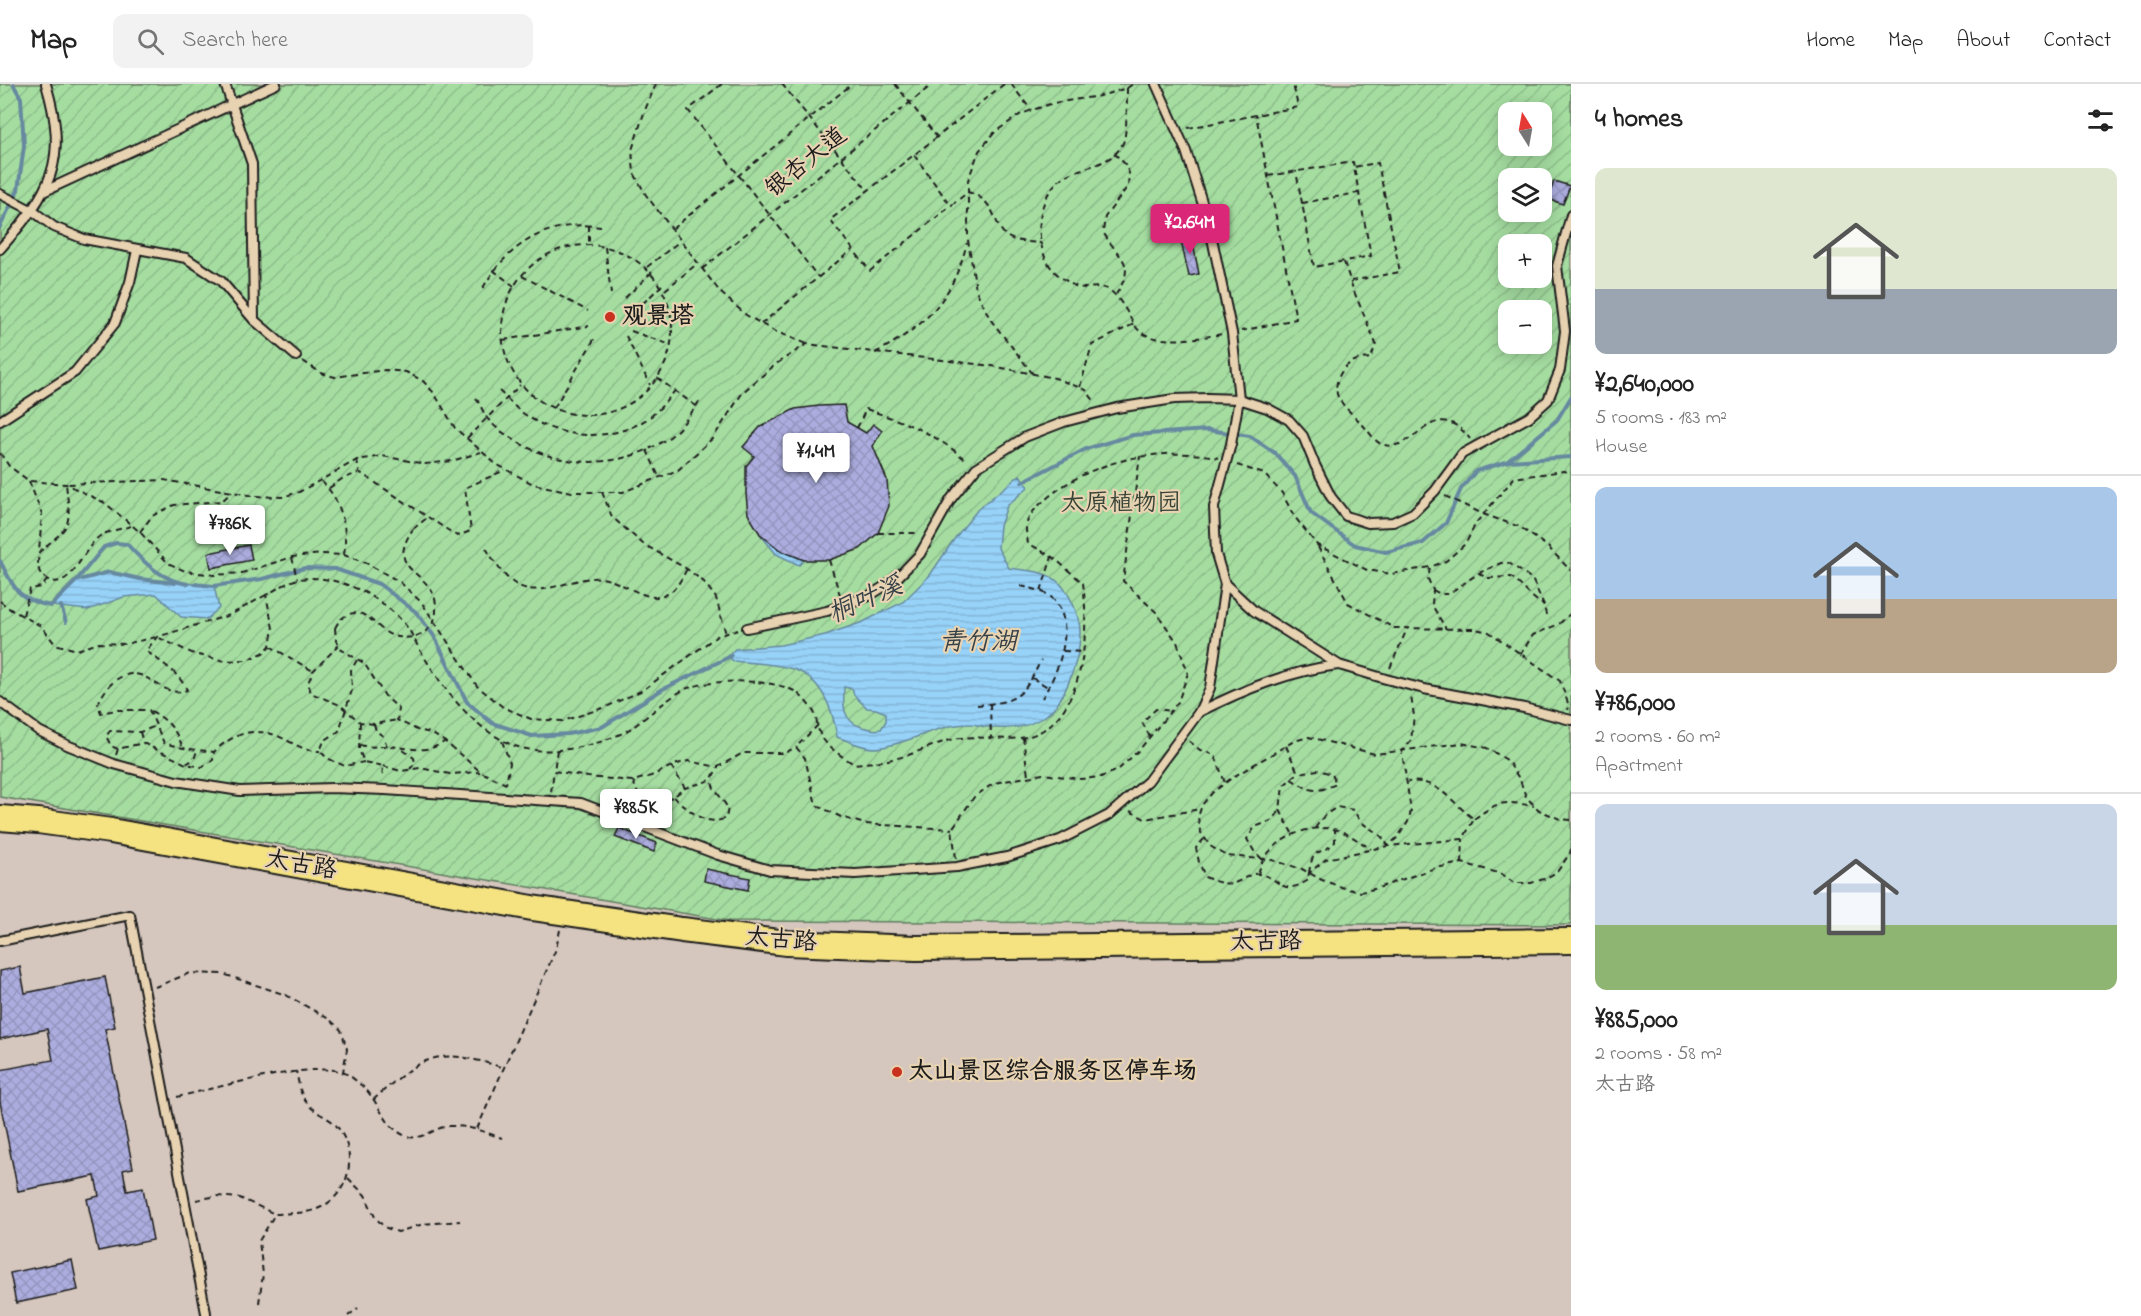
<!DOCTYPE html>
<meta charset="utf-8">
<style>
:root{--surface:#fff;--page:#f2f2f2;--text:#222;--muted:#767676;--line:#e0e0e0;--accent:#db2777}
body{margin:0;font-family:"Indie Flower","LXGW WenKai TC",sans-serif;background:var(--page);color:var(--text);height:100vh;display:flex;flex-direction:column;font-size:22px;white-space:nowrap}
*{box-sizing:border-box;margin:0}
p{font-size:20px;color:var(--muted)}
.icon{flex:none;width:33px;height:33px;fill:none;stroke:currentColor;stroke-width:2;stroke-linecap:round;stroke-linejoin:round}
.map{position:relative;flex:1;overflow:hidden}
.sheet{display:flex;flex-direction:column;background:var(--surface);width:570px}
.sheet>*{flex:none}
.needle{width:39px;rotate:349deg}
.buttons{position:absolute;left:1498px;top:18px;display:grid;gap:12px}
.buttons a{display:grid;place-items:center;width:54px;height:54px;border-radius:12px;background:var(--surface);box-shadow:0 3px 15px #0003;font-size:30px}
.price{position:absolute;translate:-50% -51px;padding:0 14px;border-radius:6px;background:#fff;color:#222;font-size:20px;line-height:39px;filter:drop-shadow(0 2px 3px #0008)}
.price::after{content:'';position:absolute;left:50%;top:36px;width:18px;height:14px;margin-left:-9px;background:inherit;clip-path:polygon(0 0,100% 0,50% 100%)}
.price.current{background:var(--accent);color:#fff}
ul{padding:0;list-style:none}
li{display:grid;align-content:center;gap:12px;height:318px;padding:0 24px}
li+li{border-top:2px solid var(--line)}
li span{display:grid;place-items:center;height:186px;border-radius:12px;color:#555}
li>.icon{margin-inline-start:auto}
span .icon{width:108px;height:108px;fill:#fffc;stroke-width:1}
li b{font-size:26px}
h2{display:flex;justify-content:space-between;align-items:center;height:72px;padding:0 24px;font-size:26px}
header{display:flex;align-items:center;gap:36px;box-sizing:border-box;height:84px;padding:0 30px;background:var(--surface);border-bottom:2px solid var(--line)}
header strong{font-size:28px}
nav{display:flex;gap:33px;margin-inline-start:auto;font-size:21px}
.search{width:420px;height:54px;background:var(--page);display:flex;align-items:center;gap:15px;box-sizing:border-box;padding:0 21px;border-radius:12px;color:var(--muted);font-size:22px}
main{display:flex;flex:1;min-height:0}
.map>svg:first-child{display:block}
.garden{fill:url(#garden-furrows);stroke:#607c5e;stroke-width:1.5;fill-rule:evenodd}
.water{fill:url(#water-rules);stroke:#6689a0;stroke-width:1.5;fill-rule:evenodd}
.lines{fill:none;stroke-linecap:round;stroke-linejoin:round}
.stream{stroke:#6689a0;stroke-width:4}
.building{fill:url(#building-cross-hatch);stroke:#1c1c1c;stroke-width:1.5}
.lane-casing{stroke:#1c1c1c;stroke-width:12}
.primary-casing{stroke:#1c1c1c;stroke-width:28}
.path{stroke:#1c1c1c;stroke-width:2;stroke-dasharray:6 4.5;stroke-linecap:butt}
.lane{stroke:#e7d2b1;stroke-width:8}
.primary{stroke:#f5e382;stroke-width:24}
.path-bridge{stroke:#1c1c1c;stroke-width:2;stroke-dasharray:6 4.5;stroke-linecap:butt}
.poi-dot{fill:#c8321e;stroke:#e7d2b1;stroke-width:2}
.labels{text-anchor:middle;dominant-baseline:central;stroke-width:4.5;stroke-linejoin:round;paint-order:stroke}
.street-label{font-size:24px;fill:#1c1c1c;stroke:#e7d2b1}
.poi-label{font-size:24px;font-weight:bold;fill:#1c1c1c;stroke:#e7d2b1;text-anchor:start}
.park-label{font-size:24px;fill:#374337;stroke:#e7d2b1}
.water-label{font-size:26px;font-style:italic;fill:#354048;stroke:#e7d2b1}
</style>
<header>
<strong>Map</strong>
<div class="search"><svg class="icon" aria-label="search" viewBox="0 0 24 24"><circle cx="10" cy="10" r="6"/><path d="M15 15l6 6"/></svg>Search here</div>
<nav><a>Home</a><a>Map</a><a>About</a><a>Contact</a></nav>
</header>
<main>
<div class="map">
<svg width="1571" height="1232" viewBox="0 0 1571 1232">
<defs>
<pattern id="garden-furrows" width="10" height="10" patternUnits="userSpaceOnUse" patternTransform="scale(1.5)"><rect width="10" height="10" fill="#a5dda1"/><path d="M-1 1l2-2M0 10L10 0M9 11l2-2" fill="none" stroke="#8dbd8a"/></pattern>
<pattern id="water-rules" width="6" height="5" patternUnits="userSpaceOnUse" patternTransform="scale(1.5)"><rect width="6" height="5" fill="#97d2f8"/><path d="M0 2.5h6" fill="none" stroke="#82b4d4"/></pattern>
<pattern id="building-cross-hatch" width="8" height="8" patternUnits="userSpaceOnUse" patternTransform="scale(1.5)"><rect width="8" height="8" fill="#acadde"/><path d="M0 0l8 8M0 8l8-8" fill="none" stroke="#9394be"/></pattern>
</defs>
<rect width="100%" height="100%" fill="#d5c7be"/>
<filter id="ink" filterUnits="userSpaceOnUse"><feTurbulence type="fractalNoise" baseFrequency=".0167" numOctaves="2"/><feDisplacementMap in="SourceGraphic" scale="12" xChannelSelector="R" yChannelSelector="G"/><feConvolveMatrix kernelMatrix="1 2 1 2 8 2 1 2 1" color-interpolation-filters="sRGB"/></filter>
<g filter="url(#ink)">
<path class="garden" d="M0 0H1571V841L729 837 0 713ZM1509 28H1542V62H1509ZM1509 94H1542V128H1509ZM1509 160H1542V194H1509ZM1509 226H1542V260H1509Z"/>
<g class="water">
<path d="M1020 391 1028 403 1007 422 1000 442 998 464 1009 484C1024 487 1045 486 1057 497 1069 506 1081 534 1080 550 1080 574 1065 619 1045 632 1028 644 1007 646 988 643 982 643 976 640 970 640 937 640 909 660 876 664 864 665 849 657 837 653 833 624 820 591 789 584 771 579 751 579 733 577L728 572 735 565 781 561 825 551 863 538 903 518 930 491 955 454 978 425ZM844 603 852 605 854 611 867 624 876 625 886 629V637L881 645C874 647 870 645 862 643 842 637 843 621 844 603Z"/>
<path d="M760 450 780 466 804 476 799 481 776 470Z"/>
<path d="M109 488 140 495 214 502 219 524 207 535 181 533 156 510 124 513 88 526 51 522 76 497Z"/>
</g>
<g class="lines">
<g class="stream">
<path d="M0 143 18 106 24 62 21 14 13 0"/>
<path d="M1509 376 1557 336 1571 313"/>
<path d="M1022 398 1086 365 1133 351 1208 346 1250 352 1275 369 1295 392 1311 429 1355 461 1386 468 1423 459 1446 439 1461 405 1476 387 1509 377 1571 373"/>
<path d="M0 477C15 505 16 515 51 522L76 497 104 463 116 459 127 460C143 478 163 497 188 500"/>
<path d="M83 495 109 488 140 495 175 499"/>
<path d="M195 500 214 502 262 495 305 484 335 485 379 500 416 528 434 552 467 618 492 639 532 652 568 650 602 643 663 605 731 572"/>
<path d="M61 522 66 538"/>
</g>
</g>
<g class="building">
<path d="M1554 97 1570 102 1563 120 1548 115Z"/>
<path d="M1191 150 1199 190 1189 192 1180 153Z"/>
<path d="M844 321 847 338 866 349 873 340 882 347 873 362 887 396 889 422 878 449 860 465 829 476H804L780 466 760 450 748 430 746 410V382L754 372 743 363 760 343 795 325 819 322Z"/>
<path d="M249 461 252 476 211 484 208 469Z"/>
<path d="M619 744 657 759 654 768 615 753Z"/>
<path d="M706 785 750 794 748 806 704 797Z"/>
<path d="M20 883 25 909 105 893 115 943 105 945 133 1084 123 1086 127 1107 143 1104 153 1156 98 1167 87 1115 99 1112 95 1092 18 1107 0 1018V986L53 976 47 945 0 955V887Z"/>
<path d="M72 1176 78 1206 16 1219 10 1189Z"/>
</g>
<g class="lines">
<g class="lane-casing">
<g id="lane">
<path d="M225 0 252 80 254 236"/>
<path d="M1156 0 1186 67 1209 140 1232 249 1239 315 1231 360 1214 423 1216 470 1225 500 1254 527 1339 581 1386 595 1424 605 1524 624 1571 636"/>
<path d="M45 107 276 0"/>
<path d="M0 110 33 127 54 143 84 155 186 174 221 197 254 236 296 272"/>
<path d="M0 165C51 107 69 78 46 0"/>
<path d="M0 337 75 288 115 239 130 198 137 166"/>
<path d="M747 544 827 527 869 512 896 495 920 470 951 415 976 384 1025 353 1064 338 1117 324 1174 315 1208 314 1239 315 1267 324 1289 336 1303 352 1315 381 1331 413 1346 432 1368 439 1393 438 1413 429 1435 407 1462 370 1529 333 1548 316 1560 286 1565 247 1557 182 1571 131"/>
<path d="M0 618 39 647 67 661 114 680 176 697 240 707 332 704 385 706 581 719 718 771 770 786 855 790 957 783 1007 773 1060 756 1109 731 1148 697 1199 628 1210 604 1225 500"/>
<path d="M1199 628C1243 606 1289 587 1338 581"/>
<path d="M0 857 130 831 206 1229"/>
</g>
</g>
<g class="primary-casing">
<path id="primary" d="M0 734 38 737 111 747 532 824 682 846 787 859 916 864 1571 857"/>
</g>
<g class="path">
<path d="M656 0 645 26 632 66 634 89 646 111 720 208 746 231 774 247 807 260"/>
<path d="M722 0 688 26 818 193"/>
<path d="M782 0 868 107"/>
<path d="M895 0 937 53 1004 0"/>
<path d="M1011 0 1031 26"/>
<path d="M1127 4C1127 15 1127 51 1123 59 1112 82 1085 81 1065 92 1046 103 1037 131 1040 152 1042 170 1047 183 1062 194 1067 197 1073 202 1078 203 1088 206 1099 200 1109 206 1121 214 1128 231 1136 243 1151 264 1201 253 1223 250"/>
<path d="M1188 44 1298 23 1293 0"/>
<path d="M937 53 830 136 870 187 968 108C976 111 983 114 988 121 997 132 997 149 1012 155 1021 158 1031 158 1041 159"/>
<path d="M1114 69 1125 80 1129 89 1128 102 1105 133 1103 148C1120 177 1138 178 1115 212"/>
<path d="M914 71 951 122"/>
<path d="M1268 92 1353 78 1371 172 1314 183 1296 87"/>
<path d="M1302 119 1358 109"/>
<path d="M589 141V161"/>
<path d="M672 145 852 0"/>
<circle cx="587" cy="246" r="85"/>
<path d="M605 163 611 210"/>
<path d="M1344 178 1353 205 1376 260 1371 274C1367 275 1361 274 1357 276 1343 280 1332 298 1338 313 1342 322 1355 332 1362 340 1368 346 1374 357 1381 360 1415 373 1432 307 1470 355"/>
<path d="M647 183 680 157"/>
<path d="M702 185 933 0"/>
<path d="M493 186 514 202"/>
<path d="M522 192 588 227"/>
<path d="M1351 197 1400 188 1378 79 1353 83"/>
<path d="M483 204C507 161 550 134 601 143"/>
<path d="M665 206 698 179"/>
<path d="M625 214 652 188"/>
<path d="M635 227 662 201"/>
<path d="M761 240 852 166"/>
<path d="M631 247 671 261"/>
<path d="M1241 247 1296 235 1256 31"/>
<path d="M626 252 650 301"/>
<path d="M503 256 589 242"/>
<path d="M875 269C926 242 952 216 967 159"/>
<path d="M303 277 321 289 335 293 385 286 406 288 423 297 434 309 455 344 496 380 533 400 572 408H623L678 386 713 354 743 308 776 280 807 260 992 282 1055 294 1086 306 1095 318"/>
<path d="M1033 290 990 235 976 206 968 156V96L979 67 995 48 1021 30 1053 19 1100 12 1127 4 1133 0"/>
<path d="M657 294 696 322"/>
<path d="M1080 303 1092 261 1134 240"/>
<path d="M499 307C508 315 517 326 527 332 559 354 607 358 642 338 657 330 667 316 678 303"/>
<path d="M476 314C480 320 483 328 487 334 495 344 506 351 516 357 562 385 620 385 665 356 680 347 691 329 701 315"/>
<path d="M554 324 596 252"/>
<path d="M857 344 866 325C909 340 932 347 967 377"/>
<path d="M467 354 520 301"/>
<path d="M647 366 659 393"/>
<path d="M0 369 9 382 29 397 66 400 105 419 140 448 168 479 185 487 214 491 242 489 292 473 323 470 344 471 366 479 400 498 422 519 477 602 503 623 531 635 563 637 606 623 643 606 717 552 738 546"/>
<path d="M357 376 359 388 457 452 471 447 465 404 505 386"/>
<path d="M1237 381 1264 390 1282 409 1294 432 1317 461 1367 486 1391 490 1430 483 1446 477 1466 459 1476 439 1514 394 1563 387 1571 388"/>
<path d="M29 397 42 430 39 467"/>
<path d="M321 397C341 415 348 444 344 470"/>
<path d="M329 404 342 395 358 389"/>
<path d="M602 408 612 433 643 460 687 485 704 498 716 514 726 550"/>
<path d="M1445 412 1483 430 1520 443 1548 463 1571 487"/>
<path d="M131 442C122 445 108 447 100 452 82 464 71 511 45 494 36 488 38 478 39 468 72 440 71 444 66 400L164 396 255 412 282 413 299 408 357 376 382 372 425 380 452 377 481 368"/>
<path d="M413 445 428 433"/>
<path d="M140 448 152 432 174 421 222 417 232 408"/>
<path d="M878 449H919"/>
<path d="M1318 463 1348 519 1394 544 1475 545 1489 548 1560 597 1569 622 1568 626"/>
<path d="M486 464C496 480 507 501 528 505 550 509 577 492 601 494 620 496 646 518 663 512 676 507 680 497 687 485"/>
<path d="M292 473 297 495"/>
<path d="M829 476 840 511"/>
<path d="M1430 484 1428 495 1433 506 1432 521 1446 545"/>
<path d="M1479 489 1486 494 1511 493C1522 501 1531 515 1544 521"/>
<path d="M1021 502C1033 505 1047 507 1055 517 1076 544 1058 589 1042 614"/>
<path d="M1433 506 1440 510H1448L1479 489 1501 479H1509L1532 495 1544 521 1546 531"/>
<path d="M1041 507 1052 473"/>
<path d="M266 511 230 531 157 553 146 567C161 578 179 589 187 606 168 613 157 597 140 591 120 585 104 605 98 620L101 629 116 626H149L164 659 183 664 214 668C231 651 251 643 275 651 292 657 300 667 320 667"/>
<path d="M0 517 10 525 41 542 55 560 77 566 99 559 125 560 157 553 194 570 225 577 247 576 263 569 270 562 273 544 266 511C276 506 288 497 299 495 337 489 384 513 407 543 413 551 417 562 423 571 445 607 471 642 510 660 543 675 604 662 633 643 646 634 675 608 688 604 714 595 772 594 796 608 801 611 810 622 814 628 817 635 817 643 820 650 827 664 842 672 854 680 872 678 891 677 908 671 926 665 941 657 960 654 985 651 1015 660 1038 649 1086 624 1089 546 1083 499L1054 474 1028 459C1027 454 1026 449 1026 445 1026 432 1038 422 1046 415 1084 382 1140 367 1190 370 1199 371 1209 371 1218 374"/>
<path d="M23 531 30 505 42 503 47 496"/>
<path d="M335 544 336 556 342 566 364 579 385 612 399 625 397 636 417 646 431 649 444 657 481 688 506 700"/>
<path d="M339 561 313 587 308 599 311 609 340 621 360 638 374 640 397 636"/>
<path d="M270 562 313 587"/>
<path d="M1063 567 1083 568"/>
<path d="M1520 571 1533 551 1559 540 1571 529"/>
<path d="M357 576 351 586 352 606 339 647 324 657 320 667 327 674 345 682 364 678"/>
<path d="M1390 584 1407 545"/>
<path d="M1032 594 1048 603"/>
<path d="M990 620 991 653"/>
<path d="M977 621C1018 618 1023 613 1041 576"/>
<path d="M151 627C168 636 176 646 183 664"/>
<path d="M360 638 359 666 364 678 383 682 382 694"/>
<path d="M374 640 376 647 383 652 387 662"/>
<path d="M818 641 796 663 805 674 816 721 841 733 865 740 952 745"/>
<path d="M140 648 143 659"/>
<path d="M1023 653 1028 692"/>
<path d="M1150 653 1142 638 1156 625 1171 627"/>
<path d="M502 657 510 679 506 700"/>
<path d="M1189 657 1200 666 1215 671 1225 699"/>
<path d="M359 661C373 664 375 662 388 662 407 663 425 671 444 658"/>
<path d="M1286 662 1298 689 1283 702 1280 726 1292 749"/>
<path d="M118 665 111 662 106 652 110 647 140 648 156 642"/>
<path d="M403 666 414 674 415 679 410 685"/>
<path d="M557 666 554 687 588 693 633 697 651 692 674 681 688 677 718 683 743 669H785L796 663"/>
<path d="M116 671 118 665 143 659 186 680 202 683 213 676 214 669"/>
<path d="M186 680 194 675 197 667"/>
<path d="M383 682 401 687 420 684 450 690 480 688"/>
<path d="M671 682 685 704"/>
<path d="M1291 695C1311 707 1314 710 1336 700L1332 690 1318 686 1298 689"/>
<path d="M633 697 638 710 646 721 642 730"/>
<path d="M551 708 554 687"/>
<path d="M673 713C689 725 705 744 726 734L728 724 714 704 711 696"/>
<path d="M646 721 673 713 685 704 711 696 718 683"/>
<path d="M1130 727 1145 735 1200 725"/>
<path d="M1474 735C1500 716 1503 717 1534 722"/>
<path d="M1571 736 1560 735 1539 726 1526 713 1520 696 1507 676 1487 664 1461 659 1375 670 1309 653 1294 657 1233 693 1212 709 1202 721 1198 733 1200 747 1210 762 1227 772 1272 776 1302 785 1322 796 1344 804 1361 808 1378 804 1435 784 1462 779 1502 790 1514 799H1531L1544 795 1557 788 1570 769 1571 765"/>
<path d="M1315 744 1325 731 1337 723 1354 726C1363 748 1378 742 1388 762L1463 755 1474 735C1452 719 1438 694 1408 698"/>
<path d="M1204 755 1196 764 1199 778 1205 793C1214 797 1223 801 1233 799 1242 798 1249 788 1259 790 1282 794 1280 813 1307 797L1309 789 1326 775 1388 762 1398 753 1408 738 1411 727 1402 668 1411 656 1414 632 1411 612"/>
<path d="M956 774 952 745 974 713 994 699 1043 690 1081 695 1101 693 1118 686 1140 665 1178 618 1188 589 1177 558 1156 528 1123 497 1140 372"/>
<path d="M1262 775 1254 767 1247 755 1255 743 1273 736 1280 726"/>
<path d="M1462 779 1463 755"/>
<path d="M1258 789C1260 785 1261 780 1263 776 1277 754 1308 740 1333 745 1346 747 1360 758 1371 765"/>
<path d="M1309 789C1313 760 1321 773 1335 758V746"/>
<path d="M155 903 190 889 223 890 286 911 329 935 341 946 347 965 343 988"/>
<path d="M177 1013C211 1005 314 977 342 988 349 990 356 997 361 1001 378 1014 383 1043 406 1052 422 1058 434 1043 449 1042 468 1041 484 1048 502 1054"/>
<path d="M373 1016C424 971 436 962 504 984"/>
<path d="M477 1045 556 865 560 846"/>
<path d="M348 1094 365 1111 375 1133 384 1143 398 1148 423 1140 460 1137"/>
<path d="M196 1116 217 1112 240 1114 275 1130"/>
<path d="M259 1219 263 1190 259 1157 275 1130C288 1129 305 1130 317 1125 352 1111 359 1067 335 1040 331 1036 325 1033 320 1030 300 1017 301 1009 296 987"/>
<path d="M348 1232 358 1224"/>
</g>
<use href="#lane" class="lane"/>
<use href="#primary" class="primary"/>
<path class="path-bridge" d="M335 544C338 538 341 534 347 531 366 522 376 545 391 551 402 555 416 555 426 547 432 542 436 535 436 527 439 485 381 492 413 445"/>
</g>
</g>
<g class="poi-dot">
<circle cx="610" cy="233" r="6"/>
<circle cx="897" cy="988" r="6"/>
</g>
<g class="labels">
<g class="street-label">
<text transform="translate(807 79) rotate(-39)">银杏大道</text>
<text transform="translate(301 782) rotate(10)">太古路</text>
<text transform="translate(781 857) rotate(5)">太古路</text>
<text transform="translate(1266 859) rotate(-1)">太古路</text>
</g>
<g class="poi-label">
<text x="622" y="233">观景塔</text>
<text x="909" y="988">太山景区综合服务区停车场</text>
</g>
<g class="park-label">
<text x="1121" y="420">太原植物园</text>
</g>
<g class="water-label">
<text transform="translate(866 517) rotate(-24)">桐叶溪</text>
<text x="978" y="559">青竹湖</text>
</g>
</g>
</svg>
<div class="buttons">
<a><svg class="needle" viewBox="-14 -14 28 28"><path d="M0-13l5 13h-10z" fill="#e53935"/><path d="M0 13l5-13h-10z" fill="#767676"/></svg></a>
<a><svg class="icon" aria-label="layers" viewBox="0 0 24 24"><path d="M12 4l9 5-9 5-9-5zM3 14l9 5 9-5"/></svg></a>
<a>+</a>
<a>−</a>
</div>
<b class="price current" style="left:1190px;top:171px">¥2.64M</b>
<b class="price" style="left:816px;top:400px">¥1.4M</b>
<b class="price" style="left:230px;top:472px">¥786K</b>
<b class="price" style="left:636px;top:756px">¥885K</b>
</div>
<section class="sheet">
<h2>4 homes<svg class="icon" aria-label="filters" viewBox="0 0 24 24"><path d="M4 7h16M4 17h16"/><circle cx="9" cy="7" r="2"/><circle cx="15" cy="17" r="2"/></svg></h2>
<ul>
<li><span style="background:linear-gradient(#dfe7d0 65%,#9aa5b1 0)"><svg class="icon" aria-label="home" viewBox="0 0 24 24"><path d="M3 11l9-7 9 7M6 9v11h12V9"/></svg></span><div><b>¥2,640,000</b><p>5 rooms · 183 m²</p><p>House</p></div></li>
<li><span style="background:linear-gradient(#a9c7e8 60%,#b9a48a 0)"><svg class="icon" aria-label="home" viewBox="0 0 24 24"><path d="M3 11l9-7 9 7M6 9v11h12V9"/></svg></span><div><b>¥786,000</b><p>2 rooms · 60 m²</p><p>Apartment</p></div></li>
<li><span style="background:linear-gradient(#c9d6e8 65%,#8fb573 0)"><svg class="icon" aria-label="home" viewBox="0 0 24 24"><path d="M3 11l9-7 9 7M6 9v11h12V9"/></svg></span><div><b>¥885,000</b><p>2 rooms · 58 m²</p><p>太古路</p></div></li>
</ul>
</section>
</main>
